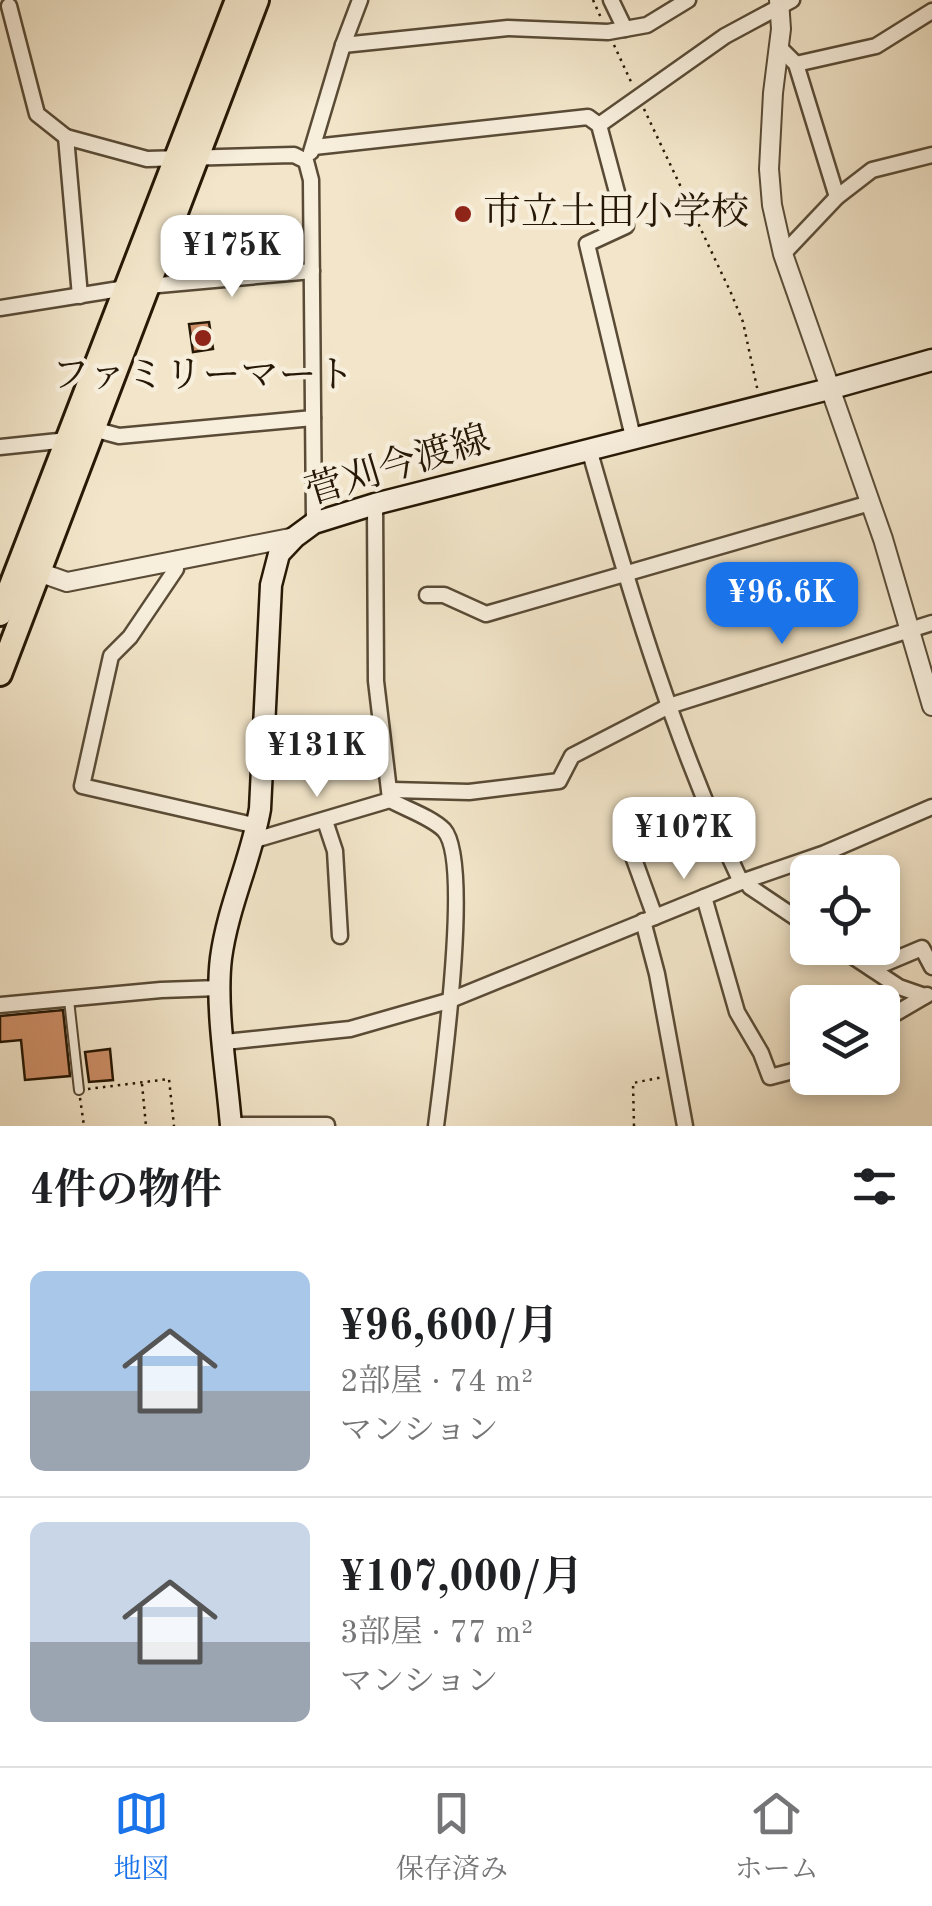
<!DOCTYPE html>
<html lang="ja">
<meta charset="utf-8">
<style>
:root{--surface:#fff;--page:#f6f6f6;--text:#202124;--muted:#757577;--line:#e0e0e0;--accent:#1a73e8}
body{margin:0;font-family:"Old Standard TT","Noto Serif JP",serif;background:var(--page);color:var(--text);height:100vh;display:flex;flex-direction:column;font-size:38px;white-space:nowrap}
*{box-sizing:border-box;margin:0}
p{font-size:32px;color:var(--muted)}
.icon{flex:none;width:55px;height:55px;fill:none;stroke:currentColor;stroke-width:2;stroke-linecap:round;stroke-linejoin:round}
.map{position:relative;height:1126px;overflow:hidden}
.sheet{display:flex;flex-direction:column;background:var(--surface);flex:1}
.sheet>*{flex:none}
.controls{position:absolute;left:790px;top:855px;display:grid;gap:20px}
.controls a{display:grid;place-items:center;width:110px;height:110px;border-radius:15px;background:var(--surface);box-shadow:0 5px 15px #0003;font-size:50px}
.price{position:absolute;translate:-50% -85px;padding:0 22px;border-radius:20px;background:#fff;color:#222;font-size:32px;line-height:65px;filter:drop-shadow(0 2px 5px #0008)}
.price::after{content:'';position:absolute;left:50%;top:60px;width:30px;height:22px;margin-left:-15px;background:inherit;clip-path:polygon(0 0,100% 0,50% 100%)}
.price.selected{background:var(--accent);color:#fff}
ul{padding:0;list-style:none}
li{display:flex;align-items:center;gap:30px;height:250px;padding:0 30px}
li+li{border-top:2px solid var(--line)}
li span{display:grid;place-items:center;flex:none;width:280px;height:200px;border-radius:15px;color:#555}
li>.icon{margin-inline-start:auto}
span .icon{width:120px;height:120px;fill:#fffc;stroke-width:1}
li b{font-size:42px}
h2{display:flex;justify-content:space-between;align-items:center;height:120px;padding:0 30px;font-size:42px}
.tab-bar{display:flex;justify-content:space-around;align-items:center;height:140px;border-top:2px solid var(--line);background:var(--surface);font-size:28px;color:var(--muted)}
.tab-bar a{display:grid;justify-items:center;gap:5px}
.tab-bar .selected{color:var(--accent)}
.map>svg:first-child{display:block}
.building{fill:#ce9069;stroke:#261805;stroke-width:2.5}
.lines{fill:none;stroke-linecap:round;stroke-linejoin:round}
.service-casing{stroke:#594b36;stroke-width:12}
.minor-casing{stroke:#594b36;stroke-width:19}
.tertiary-casing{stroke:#594b36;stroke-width:22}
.secondary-casing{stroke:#261805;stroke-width:25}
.trunk-casing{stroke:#261805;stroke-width:28}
.path{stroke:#261805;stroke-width:2.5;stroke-dasharray:2.5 5;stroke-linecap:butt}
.service{stroke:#f7eedc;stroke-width:8}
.minor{stroke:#f7eedc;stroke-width:14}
.tertiary{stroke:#f7eedc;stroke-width:18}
.secondary{stroke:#f7eedc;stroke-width:20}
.trunk{stroke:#f2e5c9;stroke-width:22}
.poi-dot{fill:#8f2418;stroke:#f7eedc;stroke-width:4}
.labels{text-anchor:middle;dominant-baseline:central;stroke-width:9;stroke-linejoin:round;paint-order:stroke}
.poi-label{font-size:38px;fill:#261805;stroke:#f7eedc;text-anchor:start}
.street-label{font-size:38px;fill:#261805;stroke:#f7eedc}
</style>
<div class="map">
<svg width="932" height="1126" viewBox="0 0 932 1126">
<rect width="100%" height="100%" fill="#f2e5c9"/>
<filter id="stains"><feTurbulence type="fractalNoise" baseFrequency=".002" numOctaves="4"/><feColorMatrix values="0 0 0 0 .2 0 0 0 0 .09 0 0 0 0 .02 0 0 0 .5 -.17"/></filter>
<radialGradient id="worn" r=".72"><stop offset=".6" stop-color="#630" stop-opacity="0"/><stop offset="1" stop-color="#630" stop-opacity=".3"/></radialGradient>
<g class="building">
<path d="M209 322 213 349 193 352 189 324Z"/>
<path d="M63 1010 70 1076 25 1080 21 1040 0 1042V1016Z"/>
<path d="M110 1049 113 1080 89 1082 85 1052Z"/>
</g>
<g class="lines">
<g class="service-casing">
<path id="service" d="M69 1000 79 1090"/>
</g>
<g class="minor-casing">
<g id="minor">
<path d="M611 0 625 29"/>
<path d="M9 6 37 114 66 137"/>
<path d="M343 45 508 28 608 32 647 25 688 0"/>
<path d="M778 46 796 64 837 197"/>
<path d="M796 64 876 46 932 11"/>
<path d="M599 125 725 36 792 0"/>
<path d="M314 147 588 117 599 125 626 226 587 244 633 437"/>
<path d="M311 152 343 45 360 0"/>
<path d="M783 254 837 197 872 170 932 155"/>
<path d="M148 286 312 271"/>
<path d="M80 296 66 137 147 159 294 155 306 161 311 180 314 523"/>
<path d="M0 308 126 288"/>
<path d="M93 429 119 436 313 418"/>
<path d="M0 447 68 440"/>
<path d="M589 449C631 596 675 743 741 882"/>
<path d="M375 504 376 681 390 799"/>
<path d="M176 559V569L130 637 111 656 82 786 257 826"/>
<path d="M427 595H444L486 614 870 503"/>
<path d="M392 790 469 792 559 781 572 756 669 706 932 623"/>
<path d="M325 821 335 851 340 936"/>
<path d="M255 840 390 800C406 809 431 817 444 830 472 861 442 1078 436 1126"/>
<path d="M746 880 750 887 808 926"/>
<path d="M704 897 737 1012 761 1053 770 1077 808 1067"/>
<path d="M655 917 630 848 710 818"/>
<path d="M643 921 657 974 685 1126"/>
<path d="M840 948 899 987 925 996"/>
<path d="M872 969 922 948 932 967"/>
<path d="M0 1005 161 990 219 988"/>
<path d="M882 1026 891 1016 927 995"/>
<path d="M225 1042 350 1029 448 1001 741 882 825 853 932 807"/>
<path d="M231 1125H327"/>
</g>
</g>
<g class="tertiary-casing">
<g id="tertiary">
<path d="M779 0 781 29 773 93 769 169 772 205 783 254 883 539 932 706"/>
<path d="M27 568 67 582 295 537"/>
</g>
</g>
<g class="secondary-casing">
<path id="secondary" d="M231 1126C227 1075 215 1007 221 958 228 906 251 860 260 809L271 585 279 554 295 537 314 523 375 504 829 389 932 360"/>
</g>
<g class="trunk-casing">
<g id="trunk">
<path d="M0 614 237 0"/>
<path d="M0 674 257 0"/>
</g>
</g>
<g class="path">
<path d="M593 0 602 20"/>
<path d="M614 45 632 84"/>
<path d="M644 109 731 293 743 322 758 392"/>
<path d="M142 1084 146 1126"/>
<path d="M88 1089 169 1079 174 1126"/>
<path d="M80 1098 84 1126"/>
<path d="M634 1126 633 1083 663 1077"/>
</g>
<use href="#service" class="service"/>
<use href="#minor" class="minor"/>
<use href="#tertiary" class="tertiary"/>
<use href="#secondary" class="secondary"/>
<use href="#trunk" class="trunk"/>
</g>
<g class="poi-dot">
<circle cx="463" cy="214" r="10"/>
<circle cx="203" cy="338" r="10"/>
</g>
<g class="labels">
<g class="poi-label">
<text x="483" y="214">市立土田小学校</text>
<text x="203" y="377" text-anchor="middle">ファミリーマート</text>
</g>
<g class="street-label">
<text transform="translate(398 467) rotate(-17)">菅刈今渡線</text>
</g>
</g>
<rect width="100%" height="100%" filter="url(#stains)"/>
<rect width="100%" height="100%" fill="url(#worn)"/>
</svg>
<div class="controls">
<a><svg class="icon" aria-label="locate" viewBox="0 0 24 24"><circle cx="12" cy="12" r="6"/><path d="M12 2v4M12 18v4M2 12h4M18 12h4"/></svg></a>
<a><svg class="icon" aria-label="layers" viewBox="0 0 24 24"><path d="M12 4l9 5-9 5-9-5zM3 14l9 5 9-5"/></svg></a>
</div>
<b class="price" style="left:232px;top:300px">¥175K</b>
<b class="price selected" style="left:782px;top:647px">¥96.6K</b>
<b class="price" style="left:317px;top:800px">¥131K</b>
<b class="price" style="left:684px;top:882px">¥107K</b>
</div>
<section class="sheet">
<h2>4件の物件<svg class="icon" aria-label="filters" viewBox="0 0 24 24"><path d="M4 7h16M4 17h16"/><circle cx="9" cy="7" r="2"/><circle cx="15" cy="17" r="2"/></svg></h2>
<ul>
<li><span style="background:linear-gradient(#a9c7e8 60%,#9aa5b1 0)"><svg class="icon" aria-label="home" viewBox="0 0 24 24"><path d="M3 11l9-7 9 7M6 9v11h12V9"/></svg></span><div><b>¥96,600/月</b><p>2部屋 · 74 m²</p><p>マンション</p></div></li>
<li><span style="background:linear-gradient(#c9d6e8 60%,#9aa5b1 0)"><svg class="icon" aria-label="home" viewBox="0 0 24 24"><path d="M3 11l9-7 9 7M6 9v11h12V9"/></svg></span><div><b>¥107,000/月</b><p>3部屋 · 77 m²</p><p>マンション</p></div></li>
</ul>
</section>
<nav class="tab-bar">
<a class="selected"><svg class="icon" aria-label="map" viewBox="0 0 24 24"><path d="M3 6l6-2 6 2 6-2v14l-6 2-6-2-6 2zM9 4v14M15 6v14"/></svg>地図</a>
<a><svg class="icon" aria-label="saved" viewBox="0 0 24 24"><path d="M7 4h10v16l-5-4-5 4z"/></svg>保存済み</a>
<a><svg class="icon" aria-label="home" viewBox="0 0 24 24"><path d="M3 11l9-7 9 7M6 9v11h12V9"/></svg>ホーム</a>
</nav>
